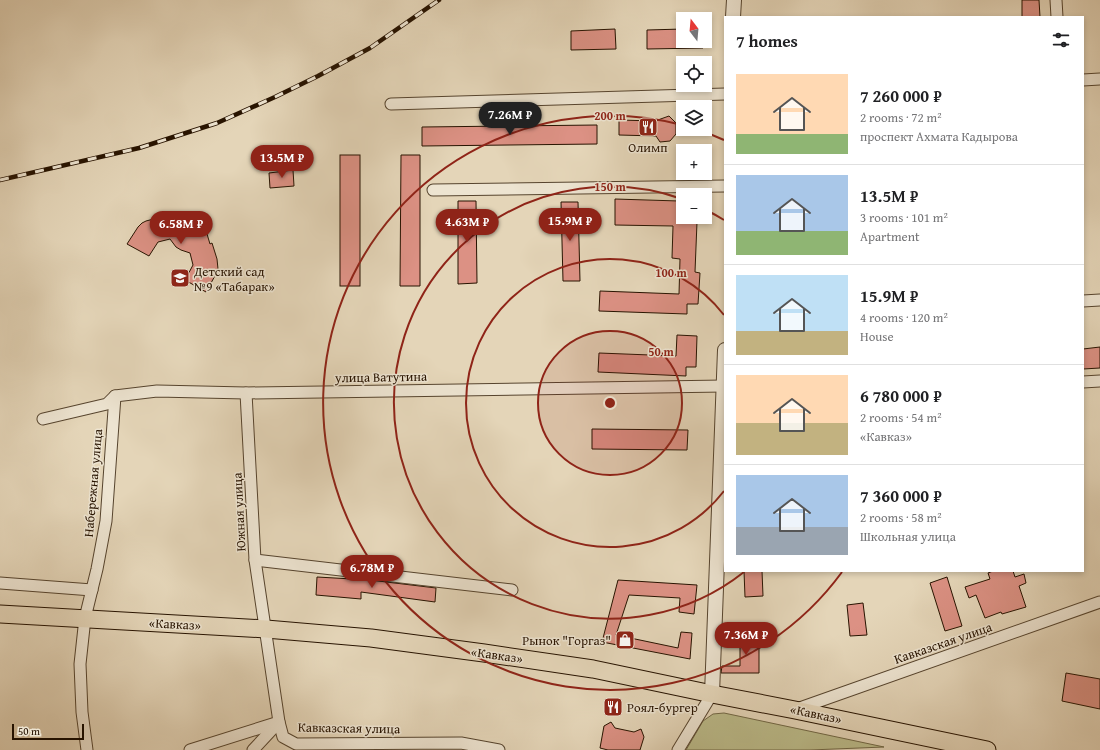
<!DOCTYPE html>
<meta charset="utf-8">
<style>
:root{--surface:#fff;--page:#f2f2f2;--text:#202124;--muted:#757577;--line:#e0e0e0;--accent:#8f2418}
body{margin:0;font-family:"Gentium Book Plus",serif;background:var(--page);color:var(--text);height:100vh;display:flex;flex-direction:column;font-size:15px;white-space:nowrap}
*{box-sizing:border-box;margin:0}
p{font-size:13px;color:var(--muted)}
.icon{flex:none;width:22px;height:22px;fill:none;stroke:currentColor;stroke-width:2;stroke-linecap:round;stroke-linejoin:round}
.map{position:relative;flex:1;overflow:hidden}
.details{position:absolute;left:724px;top:16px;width:360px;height:556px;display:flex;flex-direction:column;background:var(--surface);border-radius:0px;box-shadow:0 2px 6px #0003}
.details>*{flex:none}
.needle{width:26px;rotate:344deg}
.fabs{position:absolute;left:676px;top:12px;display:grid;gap:8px}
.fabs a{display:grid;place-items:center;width:36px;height:36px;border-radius:0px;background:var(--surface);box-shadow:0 2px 6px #0003;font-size:20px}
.scale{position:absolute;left:12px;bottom:10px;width:72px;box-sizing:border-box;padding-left:4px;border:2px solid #271300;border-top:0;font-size:11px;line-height:14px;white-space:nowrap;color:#271300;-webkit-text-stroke:3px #ede4d1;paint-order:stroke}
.price{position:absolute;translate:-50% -34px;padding:0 9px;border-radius:14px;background:var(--accent);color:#fff;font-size:13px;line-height:26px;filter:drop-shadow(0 1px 2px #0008)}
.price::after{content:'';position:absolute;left:50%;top:24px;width:12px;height:9px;margin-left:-6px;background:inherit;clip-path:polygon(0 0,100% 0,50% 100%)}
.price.active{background:#222;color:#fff}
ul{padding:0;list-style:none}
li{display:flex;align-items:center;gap:12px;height:100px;padding:0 12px}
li+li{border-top:1px solid var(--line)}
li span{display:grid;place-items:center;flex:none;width:112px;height:80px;border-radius:0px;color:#555}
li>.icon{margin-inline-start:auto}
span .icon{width:48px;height:48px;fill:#fffc;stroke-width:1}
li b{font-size:17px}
h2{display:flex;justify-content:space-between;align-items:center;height:48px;padding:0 12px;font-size:17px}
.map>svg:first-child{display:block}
.green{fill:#bbbb8a;stroke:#716745}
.building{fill:#dc9184;stroke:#271300}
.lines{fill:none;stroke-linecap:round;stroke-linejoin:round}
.minor-casing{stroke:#56442e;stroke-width:13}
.tertiary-casing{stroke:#56442e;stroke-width:16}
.primary-casing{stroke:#271300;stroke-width:19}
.minor{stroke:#ede4d1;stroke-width:11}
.tertiary{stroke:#ede4d1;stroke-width:14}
.primary{stroke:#e4d5b8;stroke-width:17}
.rail-casing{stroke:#271300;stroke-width:4.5}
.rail{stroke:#ede4d1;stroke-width:3;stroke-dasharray:9;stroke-linecap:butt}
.ring{fill:none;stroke:#8f2418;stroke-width:2}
.labels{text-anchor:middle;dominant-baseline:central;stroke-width:3;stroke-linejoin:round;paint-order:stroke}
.poi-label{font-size:13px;fill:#271300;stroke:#ede4d1;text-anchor:start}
.street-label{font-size:13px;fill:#271300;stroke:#ede4d1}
.centre{fill:#8f2418;stroke:#ede4d1;stroke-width:2}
.ring-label{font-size:12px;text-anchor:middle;font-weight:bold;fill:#8f2418;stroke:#ede4d1;stroke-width:3;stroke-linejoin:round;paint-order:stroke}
</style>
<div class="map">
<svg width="1100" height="750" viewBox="0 0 1100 750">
<rect width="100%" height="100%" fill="#e4d5b8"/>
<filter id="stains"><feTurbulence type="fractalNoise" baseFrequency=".005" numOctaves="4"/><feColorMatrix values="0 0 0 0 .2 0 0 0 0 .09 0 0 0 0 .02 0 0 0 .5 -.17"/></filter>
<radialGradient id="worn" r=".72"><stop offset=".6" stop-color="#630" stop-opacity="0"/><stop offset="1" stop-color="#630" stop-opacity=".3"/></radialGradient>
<path class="green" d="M724 713 884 747 810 750H686L703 721 713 714Z"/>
<g class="building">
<path d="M1022 0H1039L1040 17H1022Z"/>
<path d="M615 29 616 49 571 50V31Z"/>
<path d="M683 29V41H703V48L647 49V30Z"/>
<path d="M669 116 676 123V134L670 141 660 142 656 136 619 135V120L655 121Z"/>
<path d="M597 125V144L422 146V127Z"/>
<rect x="340" y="155" width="20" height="131"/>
<path d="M401 155H420V286H400Z"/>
<path d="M293 170 294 186 270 188 269 173Z"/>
<path d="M615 199 679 201 683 202V217H697V222L695 272 700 273 698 304H687V314L599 311 600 291 679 294 680 259 672 258 673 226 615 225Z"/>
<path d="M458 201H476L477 283 458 284Z"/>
<path d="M561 202H578L580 281H563Z"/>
<path d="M169 215 170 218 185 216 196 219 205 228 207 234 210 244 212 243 217 259 218 269 216 274 206 292 185 280 193 265 190 253 181 250 176 247 170 239 158 242 149 256 127 244 138 227 142 223 146 221Z"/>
<path d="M677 335 697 336 696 367H686V376L598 372 599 353 676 356Z"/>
<path d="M1100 347V368L1083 369V349Z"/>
<path d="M592 429 688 430 687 450 592 449Z"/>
<path d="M744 571H762L763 596 745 597Z"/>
<path d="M993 571H1013L1015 577 1024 574 1026 583 1019 586 1026 607 1002 614 1001 612 985 618 976 595 969 598 965 587 990 579 988 573Z"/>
<path d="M317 577 370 580 436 588 435 602 361 592V599L316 595Z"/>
<path d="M947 577 962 626 945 631 930 583Z"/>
<path d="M618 580 697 585 694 614 679 612 680 598 629 595 616 635 678 648 681 632 692 633 690 659 602 642Z"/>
<path d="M863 603 867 635 850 636 847 605Z"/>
<path d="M740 630H751V641H759V673H721L722 666H740Z"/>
<path d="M1066 673 1100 679V709L1062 701Z"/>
<path d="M611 722 615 728 634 732 641 729 644 737 640 750H608L600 748 604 726Z"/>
</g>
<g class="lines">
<g class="minor-casing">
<g id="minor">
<path d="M1056 0 1057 17"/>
<path d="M1083 80 1100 79"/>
<path d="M391 104 725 94"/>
<path d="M433 190 725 186"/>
<path d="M1083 301 1100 300"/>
<path d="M1083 382 1100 381"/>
<path d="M246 393 255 560 279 722 253 750"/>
<path d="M43 419 107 404 115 396 157 391 246 393 724 386"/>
<path d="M255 560 512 590"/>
<path d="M0 583 92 590"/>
<path d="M797 709 1100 602"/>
<path d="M87 750 82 712 80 664 85 618 97 569 106 521 115 396"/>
<path d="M190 750 279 722 283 737 296 744 461 743 499 750"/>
<path d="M678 750 712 694"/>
</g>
</g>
<g class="tertiary-casing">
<g id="tertiary">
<path d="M733 17 734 0"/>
<path d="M712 694 725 350"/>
</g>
</g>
<g class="primary-casing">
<path id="primary" d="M0 614 266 629 371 638 484 653 593 669 712 694 795 710 987 750"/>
</g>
<use href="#minor" class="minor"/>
<use href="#tertiary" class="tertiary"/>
<use href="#primary" class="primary"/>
<g class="rail-casing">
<path id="rail" d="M0 180 139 148 217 123 275 97 318 76 370 48 439 0"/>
</g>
<use href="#rail" class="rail"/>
</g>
<circle cx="610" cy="403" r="72" fill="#8f2418" fill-opacity=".12"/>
<g class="ring">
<circle cx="610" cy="403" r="72"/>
<path d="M724 491A144 144 0 1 1 724 315"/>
<path d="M744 572A216 216 0 1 1 682 199M706 210A216 216 0 0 1 724 220"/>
<path d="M842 572A287 287 0 1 1 682 125M696 129A287 287 0 0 1 724 140"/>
</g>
<defs>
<g id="restaurant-square" transform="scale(1)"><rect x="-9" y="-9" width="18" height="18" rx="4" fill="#8f2418" stroke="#ede4d1"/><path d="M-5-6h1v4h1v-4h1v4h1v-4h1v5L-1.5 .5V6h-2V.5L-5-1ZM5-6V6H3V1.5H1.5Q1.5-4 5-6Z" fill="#fff"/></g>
<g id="school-square" transform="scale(1)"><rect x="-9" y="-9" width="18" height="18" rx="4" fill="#8f2418" stroke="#ede4d1"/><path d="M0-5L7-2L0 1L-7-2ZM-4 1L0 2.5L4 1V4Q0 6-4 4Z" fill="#fff"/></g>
<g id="shop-square" transform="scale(1)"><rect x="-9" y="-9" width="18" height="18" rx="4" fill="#8f2418" stroke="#ede4d1"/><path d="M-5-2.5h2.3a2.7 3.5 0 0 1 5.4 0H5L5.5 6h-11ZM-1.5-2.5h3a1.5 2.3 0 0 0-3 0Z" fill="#fff"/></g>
</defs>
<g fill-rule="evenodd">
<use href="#restaurant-square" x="648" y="127"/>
<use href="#school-square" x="180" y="278"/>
<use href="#shop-square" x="625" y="640"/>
<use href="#restaurant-square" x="613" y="707"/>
</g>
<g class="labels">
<g class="poi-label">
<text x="648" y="147" text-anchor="middle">Олимп</text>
<text x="194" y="271">Детский сад<tspan x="194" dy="15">№9 «Табарак»</tspan></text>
<text x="611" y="640" text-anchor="end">Рынок "Горгаз"</text>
<text x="627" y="707">Роял-бургер</text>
</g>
<g class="street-label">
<text transform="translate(381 377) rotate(-1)">улица Ватутина</text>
<text transform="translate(93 483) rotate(-85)">Набережная улица</text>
<text transform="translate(239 512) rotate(-93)">Южная улица</text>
<text transform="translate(175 624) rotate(3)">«Кавказ»</text>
<text transform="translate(943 643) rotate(-19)">Кавказская улица</text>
<text transform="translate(497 655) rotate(8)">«Кавказ»</text>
<text transform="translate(816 714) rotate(12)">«Кавказ»</text>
<text transform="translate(349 728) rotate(1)">Кавказская улица</text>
</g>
</g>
<circle cx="610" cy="403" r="6" class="centre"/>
<g class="ring-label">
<text x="610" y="120">200 m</text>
<text x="610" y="191">150 m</text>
<text x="671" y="277">100 m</text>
<text x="661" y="356">50 m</text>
</g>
<rect width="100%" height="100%" filter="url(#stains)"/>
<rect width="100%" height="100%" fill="url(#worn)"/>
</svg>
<div class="fabs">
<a><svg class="needle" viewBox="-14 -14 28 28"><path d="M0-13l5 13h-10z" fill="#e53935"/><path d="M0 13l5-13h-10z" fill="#757577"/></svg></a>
<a><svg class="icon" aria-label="locate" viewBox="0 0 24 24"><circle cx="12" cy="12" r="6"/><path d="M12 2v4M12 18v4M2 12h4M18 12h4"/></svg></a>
<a><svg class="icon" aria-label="layers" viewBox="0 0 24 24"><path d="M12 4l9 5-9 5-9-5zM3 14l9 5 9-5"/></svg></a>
<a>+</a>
<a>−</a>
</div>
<div class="scale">50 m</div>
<b class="price active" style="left:510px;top:136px">7.26M ₽</b>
<b class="price" style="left:282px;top:179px">13.5M ₽</b>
<b class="price" style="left:570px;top:242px">15.9M ₽</b>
<b class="price" style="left:467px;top:243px">4.63M ₽</b>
<b class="price" style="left:181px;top:245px">6.58M ₽</b>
<b class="price" style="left:372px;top:589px">6.78M ₽</b>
<b class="price" style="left:746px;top:656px">7.36M ₽</b>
<section class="details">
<h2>7 homes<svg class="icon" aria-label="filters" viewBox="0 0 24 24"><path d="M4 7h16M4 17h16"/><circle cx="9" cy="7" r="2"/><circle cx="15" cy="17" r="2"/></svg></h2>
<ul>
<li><span style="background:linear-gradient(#ffd9b3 75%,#8fb573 0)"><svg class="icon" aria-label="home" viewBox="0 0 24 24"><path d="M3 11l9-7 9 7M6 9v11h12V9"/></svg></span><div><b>7 260 000 ₽</b><p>2 rooms · 72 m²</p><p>проспект Ахмата Кадырова</p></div></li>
<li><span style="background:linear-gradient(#a9c7e8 70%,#8fb573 0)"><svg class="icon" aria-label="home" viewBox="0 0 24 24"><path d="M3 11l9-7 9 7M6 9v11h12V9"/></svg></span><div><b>13.5M ₽</b><p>3 rooms · 101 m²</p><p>Apartment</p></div></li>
<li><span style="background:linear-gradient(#bfe0f5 70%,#c2b280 0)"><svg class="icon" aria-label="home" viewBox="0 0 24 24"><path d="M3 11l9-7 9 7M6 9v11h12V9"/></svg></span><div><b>15.9M ₽</b><p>4 rooms · 120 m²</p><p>House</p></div></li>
<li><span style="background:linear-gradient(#ffd9b3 60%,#c2b280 0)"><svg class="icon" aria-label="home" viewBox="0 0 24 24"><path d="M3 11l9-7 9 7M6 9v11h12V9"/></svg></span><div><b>6 780 000 ₽</b><p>2 rooms · 54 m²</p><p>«Кавказ»</p></div></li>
<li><span style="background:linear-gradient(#a9c7e8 65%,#9aa5b1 0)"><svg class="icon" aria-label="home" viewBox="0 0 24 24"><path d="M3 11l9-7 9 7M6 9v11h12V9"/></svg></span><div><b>7 360 000 ₽</b><p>2 rooms · 58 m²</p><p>Школьная улица</p></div></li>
</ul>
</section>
</div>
